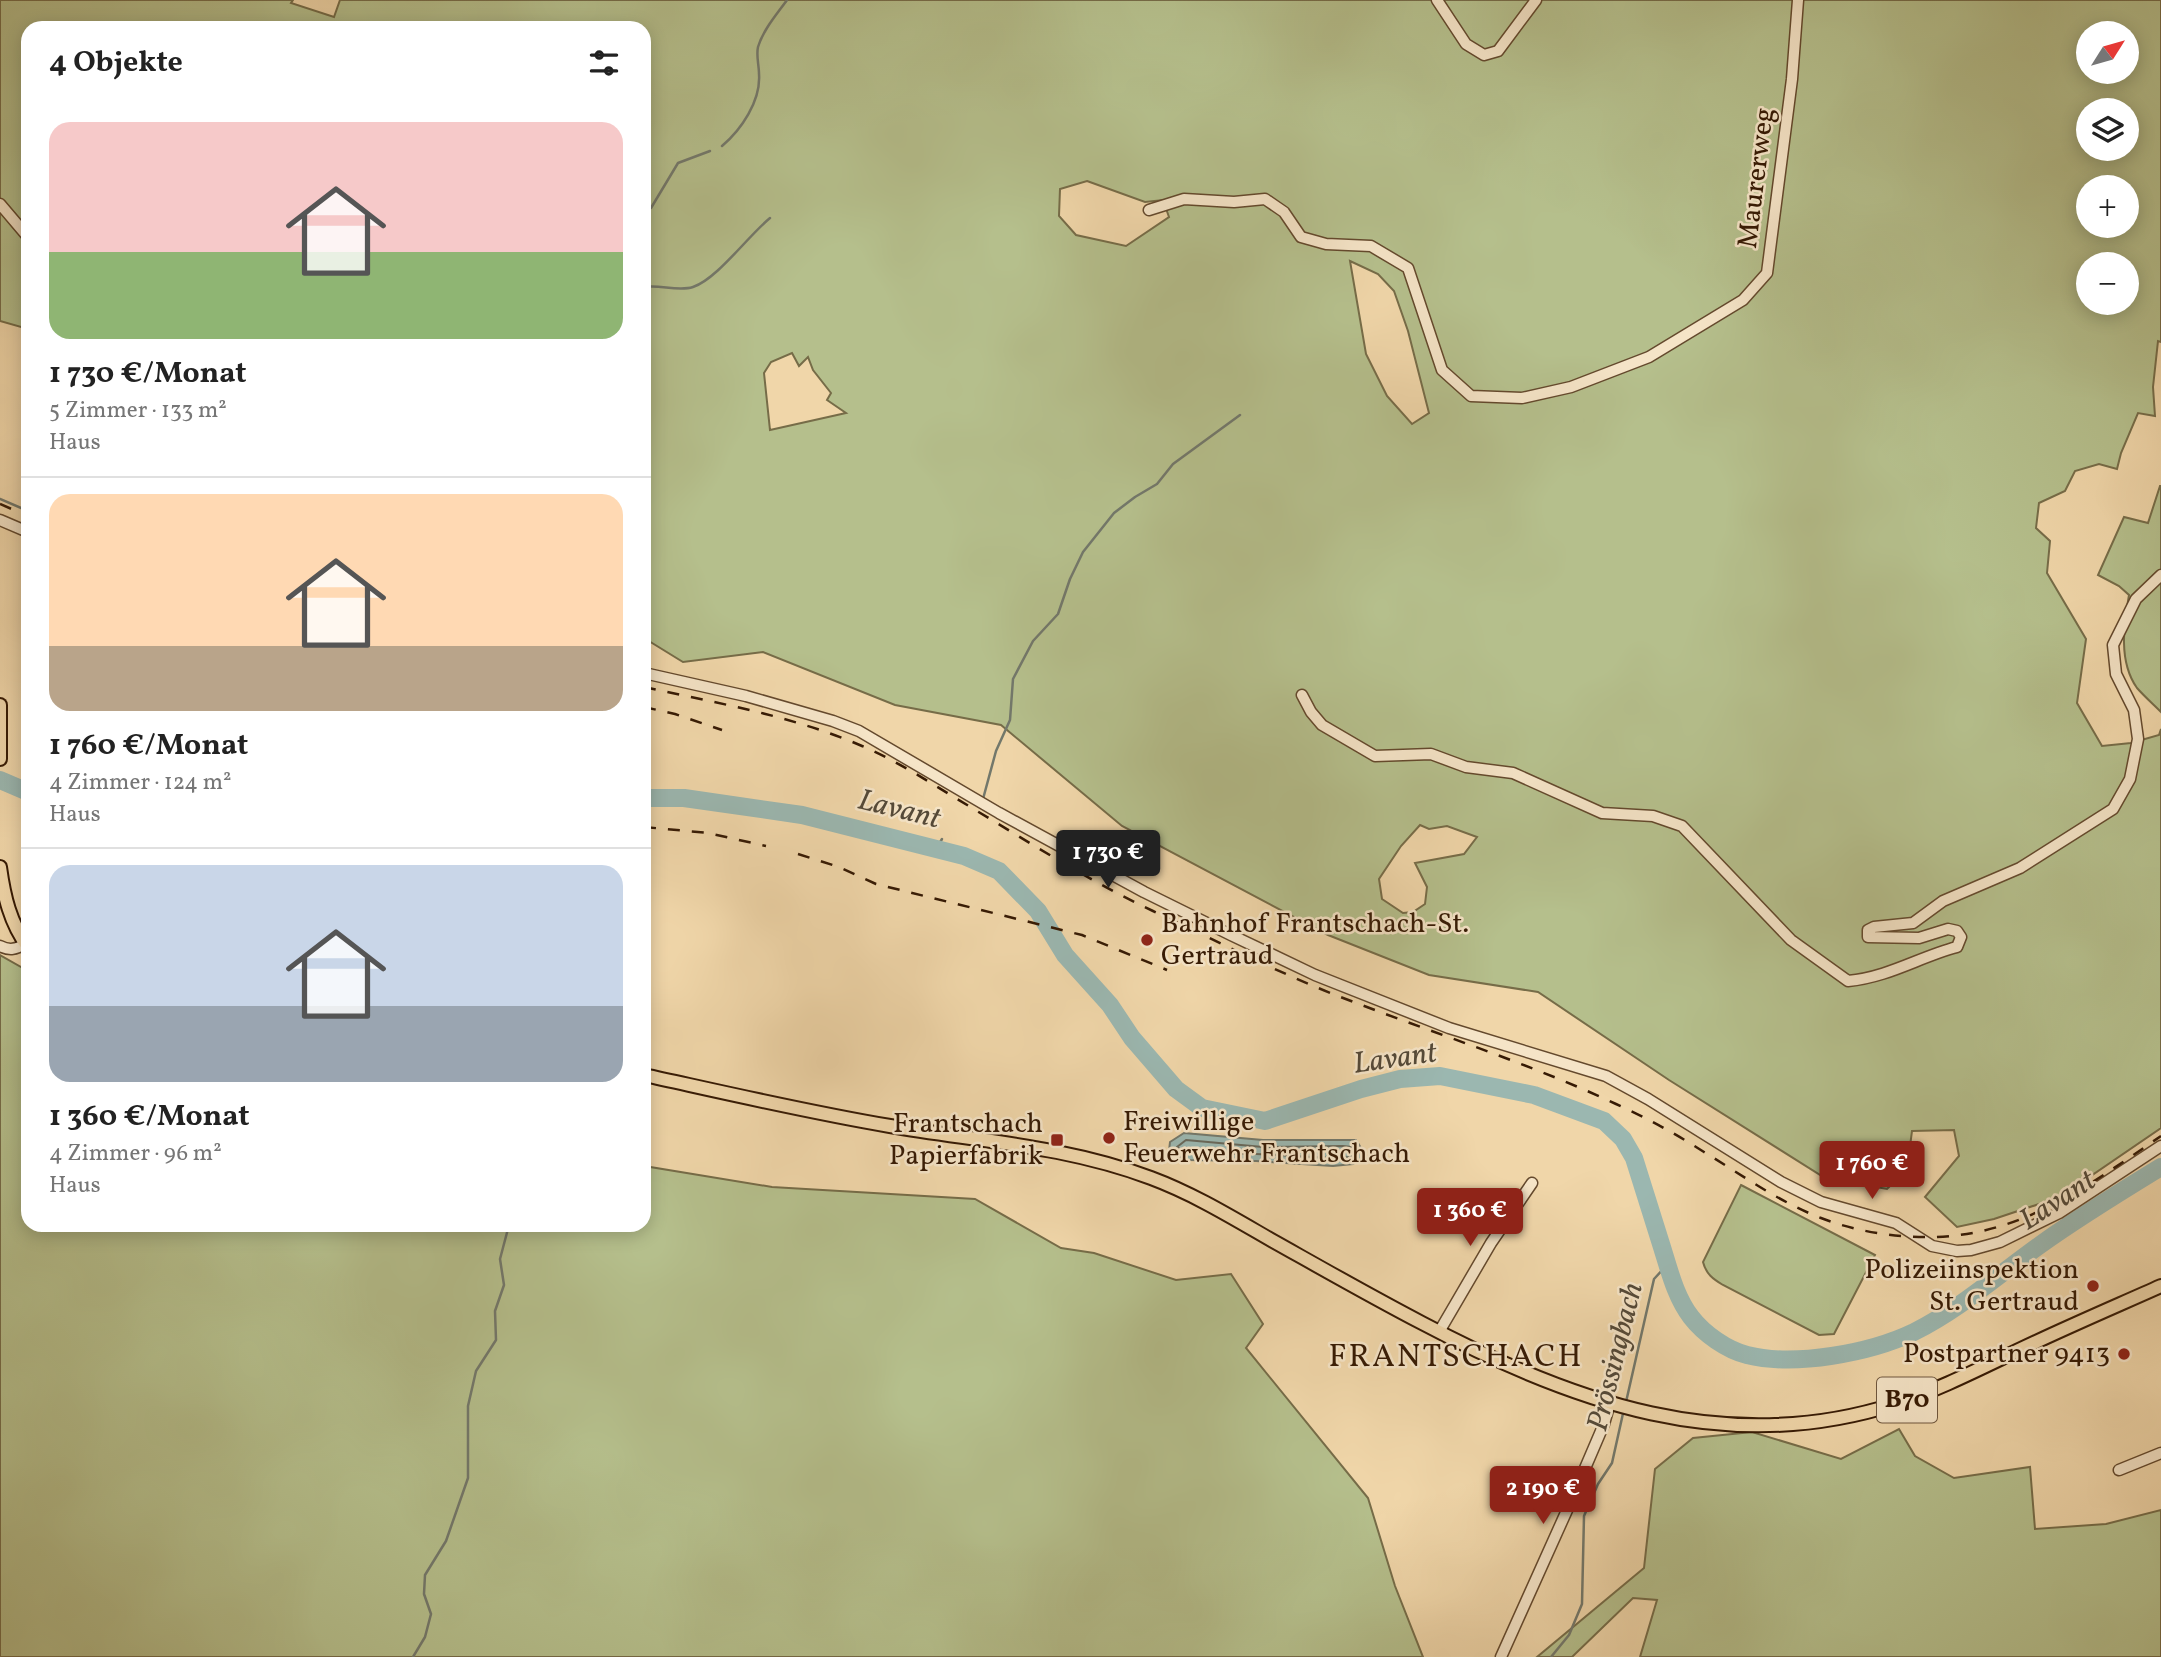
<!DOCTYPE html>
<html lang="de">
<meta charset="utf-8">
<style>
:root{--surface:#fff;--page:#f2f2f2;--text:#222;--muted:#767676;--line:#e0e0e0;--accent:#8f2418}
body{margin:0;font-family:Vollkorn,serif;background:var(--page);color:var(--text);height:100vh;display:flex;flex-direction:column;font-size:26px;white-space:nowrap}
*{box-sizing:border-box;margin:0}
p{font-size:23px;color:var(--muted)}
.icon{flex:none;width:38px;height:38px;fill:none;stroke:currentColor;stroke-width:2;stroke-linecap:round;stroke-linejoin:round}
.map{position:relative;flex:1;overflow:hidden}
.details{position:absolute;left:21px;top:21px;width:630px;height:1211px;display:flex;flex-direction:column;background:var(--surface);border-radius:21px;box-shadow:0 4px 18px #0003}
.details>*{flex:none}
.needle{width:46px;rotate:53deg}
.buttons{position:absolute;left:2076px;top:21px;display:grid;gap:14px}
.buttons a{display:grid;place-items:center;width:63px;height:63px;border-radius:50%;background:var(--surface);box-shadow:0 4px 18px #0003;font-size:35px}
.price{position:absolute;translate:-50% -60px;padding:0 16px;border-radius:7px;background:var(--accent);color:#fff;font-size:23px;line-height:46px;filter:drop-shadow(0 2px 4px #0008)}
.price::after{content:'';position:absolute;left:50%;top:42px;width:21px;height:16px;margin-left:-10px;background:inherit;clip-path:polygon(0 0,100% 0,50% 100%)}
.price.on{background:#222;color:#fff}
ul{padding:0;list-style:none}
li{display:grid;align-content:center;gap:14px;height:371px;padding:0 28px}
li+li{border-top:2px solid var(--line)}
li span{display:grid;place-items:center;height:217px;border-radius:21px;color:#555}
li>.icon{margin-inline-start:auto}
span .icon{width:126px;height:126px;fill:#fffc;stroke-width:1}
li b{font-size:30px}
h2{display:flex;justify-content:space-between;align-items:center;height:84px;padding:0 28px;font-size:30px}
.map>svg:first-child{display:block}
.green{fill:#b5bf8c;stroke:#766c48;stroke-width:2;fill-rule:evenodd}
.water{fill:#9bb7b0;stroke:#73786b;stroke-width:2}
.lines{fill:none;stroke-linecap:round;stroke-linejoin:round}
.shore{stroke:#68685a;stroke-width:2}
.stream{stroke:#73786b;stroke-width:2.5}
.river{stroke:#9bb7b0;stroke-width:18}
.minor-casing{stroke:#64492d;stroke-width:13}
.major-casing{stroke:#361a04;stroke-width:16}
.minor{stroke:#f5e4c7;stroke-width:10}
.major{stroke:#f0d6a9;stroke-width:12}
.rail{stroke:#361a04;stroke-width:2.5;stroke-dasharray:12 12;stroke-linecap:butt}
.poi-dot{fill:#8f2418;stroke:#f5e4c7;stroke-width:2.5}
.labels{text-anchor:middle;dominant-baseline:central;stroke-width:5;stroke-linejoin:round;paint-order:stroke}
.shield{fill:#f5e4c7;stroke:#6f573e;stroke-width:2}
.shield-label{font-size:26px;font-weight:bold;fill:#361a04}
.street-label{font-size:28px;fill:#361a04;stroke:#f5e4c7}
.poi-label{font-size:28px;fill:#361a04;stroke:#f5e4c7;text-anchor:end}
.water-label{font-size:30px;font-style:italic;fill:#544938;stroke:#f5e4c7}
.quarter-label{font-size:32px;letter-spacing:2px;fill:#361a04;stroke:#f5e4c7}
</style>
<div class="map">
<svg width="2161" height="1657" viewBox="0 0 2161 1657">
<rect width="100%" height="100%" fill="#f0d6a9"/>
<filter id="stains"><feTurbulence type="fractalNoise" baseFrequency=".00286" numOctaves="4"/><feColorMatrix values="0 0 0 0 .2 0 0 0 0 .09 0 0 0 0 .02 0 0 0 .5 -.17"/></filter>
<radialGradient id="worn" r=".72"><stop offset=".6" stop-color="#630" stop-opacity="0"/><stop offset="1" stop-color="#630" stop-opacity=".3"/></radialGradient>
<g class="green">
<path d="M0 0H293L291 3 334 17 340 0H2161V342L2158 341 2153 387 2155 416 2138 413 2121 453 2117 469 2099 464 2075 471 2065 491 2039 503 2036 528 2050 541 2047 573 2086 639 2077 703 2102 746 2131 743 2159 735 2161 729V1128L2060 1197 1994 1219 1957 1227 1925 1197 1959 1156 1954 1130 1912 1131 1907 1169 1887 1189 1825 1178 1669 1080 1538 992 1429 975 1328 935 1122 826 1001 725 895 705 763 652 683 662 644 638V28H28V329L0 321ZM2088 33H2126V72H2088ZM2088 110H2126V149H2088ZM1087 181 1145 202 1163 200 1169 217 1126 246 1076 235 1059 216 1060 189ZM2088 187H2126V226H2088ZM1350 261 1378 274 1394 291 1408 331 1429 413 1412 424 1387 396 1366 354ZM2088 264H2126V303H2088ZM792 353 799 366 808 357 813 370 831 393 827 400 846 413 770 430 764 373 771 362ZM1420 825 1429 829 1447 826 1477 837 1464 854 1415 863 1427 887 1425 904 1413 912 1403 913 1382 899 1379 879 1401 846Z"/>
<path d="M2160 486H2161V712C2153 704 2144 696 2137 688 2118 661 2124 625 2129 595L2119 586 2098 575 2124 517 2148 523Z"/>
<path d="M0 955 28 971V1225H644V1166L772 1187 975 1199 1061 1248 1094 1253 1176 1280 1231 1274 1263 1324 1246 1348 1368 1498 1395 1586 1423 1657H0Z"/>
<path d="M1741 1185 1875 1255 1834 1334 1819 1335 1723 1285C1713 1279 1706 1274 1703 1262Z"/>
<path d="M1899 1429 1915 1456 1954 1478 2030 1467 2035 1529 2106 1524 2161 1510V1657H1640L1657 1600 1633 1598 1572 1657H1537L1644 1568 1655 1469 1693 1438 1752 1432 1841 1459Z"/>
</g>
<path class="water" d="M1184 1133 1263 1140H1356C1361 1147 1363 1151 1361 1159L1353 1164 1333 1166 1256 1161 1185 1160 1169 1151 1170 1142Z"/>
<g class="lines">
<path class="shore" d="M1186 1140 1263 1147 1343 1146 1352 1147 1355 1153 1351 1157 1333 1158 1256 1154 1187 1153 1177 1147Z"/>
<g class="stream">
<path d="M722 146C741 130 761 101 759 74 759 65 756 56 758 47 763 30 777 14 787 0"/>
<path d="M644 212 651 208 678 163 710 151"/>
<path d="M644 287C659 284 678 292 693 287 717 279 748 236 770 218"/>
<path d="M0 499 28 511"/>
<path d="M983 799 996 751 1010 720 1013 679 1033 641 1058 614 1070 579 1083 552 1114 513 1135 497 1157 484 1173 464 1240 415"/>
<path d="M936 849 942 839"/>
<path d="M1626 1402 1654 1279 1667 1265"/>
<path d="M413 1657 425 1637 431 1614 424 1594 425 1575 446 1541 468 1478V1406L476 1371 496 1340 495 1311 504 1285 500 1259 509 1225"/>
<path d="M1551 1657 1569 1635 1582 1604 1584 1516 1598 1484 1612 1463 1624 1409"/>
</g>
<g class="river">
<path d="M0 780 28 792"/>
<path d="M644 798H684L802 815 964 856 999 871 1038 911 1065 955 1110 1005 1132 1038 1176 1089 1202 1108 1265 1121 1361 1089 1400 1079 1440 1076 1534 1095 1604 1121 1623 1139 1634 1158C1643 1186 1652 1215 1661 1244 1669 1269 1675 1296 1691 1317 1704 1334 1727 1350 1747 1355 1795 1367 1870 1353 1914 1332 1960 1309 1998 1275 2040 1245 2079 1217 2120 1192 2161 1167"/>
</g>
<g class="minor-casing">
<g id="minor">
<path d="M1437 0 1466 44 1484 55 1498 51 1536 0"/>
<path d="M0 204 28 237"/>
<path d="M1149 210 1184 199 1234 202 1265 199 1284 212 1301 237 1326 244 1371 246 1408 268 1442 370 1471 396 1522 398 1571 387 1649 357 1743 300 1767 273 1792 79 1798 0"/>
<path d="M0 520 28 532"/>
<path d="M644 673 746 696 833 721 859 731 999 813 1144 892 1231 935 1315 975 1449 1028 1606 1076 1648 1099 1781 1182 1821 1202 1896 1223 1932 1246 1957 1251 1971 1250 2000 1242 2059 1213 2161 1146"/>
<path d="M1302 695 1311 712 1322 725 1375 756 1431 754 1466 767 1513 773 1602 813 1653 816 1682 826 1791 940 1848 981C1889 977 1919 957 1957 947L1961 937 1957 931 1948 929 1919 938 1868 937V930L1874 927 1913 923 1943 901 2020 868 2113 809 2130 779 2138 739 2134 710 2116 674 2113 645 2136 599 2161 575"/>
<path d="M0 946C10 951 16 949 25 944"/>
<path d="M1439 1332 1491 1243 1532 1183"/>
<path d="M2119 1470 2161 1453"/>
<path d="M1501 1657 1568 1508 1604 1424 1610 1403"/>
</g>
</g>
<g class="major-casing">
<g id="major">
<path d="M0 705V759"/>
<path d="M0 867C4 896 10 923 28 947"/>
<path d="M644 1075C726 1093 807 1112 890 1126 977 1141 1067 1146 1151 1178 1194 1194 1233 1218 1273 1241 1323 1269 1372 1297 1422 1323 1571 1402 1727 1458 1895 1404 1938 1390 1979 1369 2021 1349 2067 1327 2114 1307 2161 1286"/>
</g>
</g>
<use href="#minor" class="minor"/>
<use href="#major" class="major"/>
<g class="rail">
<path d="M0 504 28 516"/>
<path d="M644 687C717 703 793 716 862 746 895 760 926 780 957 799 1021 837 1085 879 1153 911 1221 943 1288 978 1359 1004 1445 1037 1533 1065 1616 1104 1647 1118 1676 1134 1704 1152 1742 1175 1779 1202 1821 1218 1852 1230 1886 1236 1919 1237 2016 1240 2085 1188 2161 1136"/>
<path d="M644 707 675 714 722 730"/>
<path d="M28 728 25 859 28 881"/>
<path d="M644 827 708 833 766 846"/>
<path d="M798 854 839 867 876 884 1082 935 1167 970"/>
</g>
</g>
<g class="poi-dot">
<circle cx="1147" cy="940" r="7"/>
<circle cx="1109" cy="1138" r="7"/>
<rect x="1050" y="1133" width="14" height="14" rx="3.5"/>
<circle cx="2093" cy="1286" r="7"/>
<circle cx="2124" cy="1354" r="7"/>
</g>
<g class="labels">
<rect class="shield" x="1877" y="1377.5" width="60" height="45" rx="5"/>
<g class="shield-label">
<text x="1907" y="1400">B70</text>
</g>
<g class="street-label">
<text transform="translate(1757 178) rotate(-83)">Maurerweg</text>
</g>
<g class="poi-label">
<text x="1161" y="924" text-anchor="start">Bahnhof Frantschach-St.<tspan x="1161" dy="32">Gertraud</tspan></text>
<text x="1123" y="1122" text-anchor="start">Freiwillige<tspan x="1123" dy="32">Feuerwehr Frantschach</tspan></text>
<text x="1043" y="1124">Frantschach<tspan x="1043" dy="32">Papierfabrik</tspan></text>
<text x="2079" y="1270">Polizeiinspektion<tspan x="2079" dy="32">St. Gertraud</tspan></text>
<text x="2110" y="1354">Postpartner 9413</text>
</g>
<g class="water-label">
<text transform="translate(899 810) rotate(14)">Lavant</text>
<text transform="translate(1395 1059) rotate(-8)">Lavant</text>
<text transform="translate(2058 1201) rotate(-33)">Lavant</text>
<text transform="translate(1616 1357) rotate(-76)">Prössingbach</text>
</g>
<g class="quarter-label">
<text x="1456" y="1358">FRANTSCHACH</text>
</g>
</g>
<rect width="100%" height="100%" filter="url(#stains)"/>
<rect width="100%" height="100%" fill="url(#worn)"/>
</svg>
<div class="buttons">
<a><svg class="needle" viewBox="-14 -14 28 28"><path d="M0-13l5 13h-10z" fill="#e53935"/><path d="M0 13l5-13h-10z" fill="#767676"/></svg></a>
<a><svg class="icon" aria-label="layers" viewBox="0 0 24 24"><path d="M12 4l9 5-9 5-9-5zM3 14l9 5 9-5"/></svg></a>
<a>+</a>
<a>−</a>
</div>
<b class="price on" style="left:1108px;top:890px">1 730 €</b>
<b class="price" style="left:1872px;top:1201px">1 760 €</b>
<b class="price" style="left:1470px;top:1248px">1 360 €</b>
<b class="price" style="left:1543px;top:1526px">2 190 €</b>
<section class="details">
<h2>4 Objekte<svg class="icon" aria-label="filters" viewBox="0 0 24 24"><path d="M4 7h16M4 17h16"/><circle cx="9" cy="7" r="2"/><circle cx="15" cy="17" r="2"/></svg></h2>
<ul>
<li><span style="background:linear-gradient(#f6c9c9 60%,#8fb573 0)"><svg class="icon" aria-label="home" viewBox="0 0 24 24"><path d="M3 11l9-7 9 7M6 9v11h12V9"/></svg></span><div><b>1 730 €/Monat</b><p>5 Zimmer · 133 m²</p><p>Haus</p></div></li>
<li><span style="background:linear-gradient(#ffd9b3 70%,#b9a48a 0)"><svg class="icon" aria-label="home" viewBox="0 0 24 24"><path d="M3 11l9-7 9 7M6 9v11h12V9"/></svg></span><div><b>1 760 €/Monat</b><p>4 Zimmer · 124 m²</p><p>Haus</p></div></li>
<li><span style="background:linear-gradient(#c9d6e8 65%,#9aa5b1 0)"><svg class="icon" aria-label="home" viewBox="0 0 24 24"><path d="M3 11l9-7 9 7M6 9v11h12V9"/></svg></span><div><b>1 360 €/Monat</b><p>4 Zimmer · 96 m²</p><p>Haus</p></div></li>
</ul>
</section>
</div>
